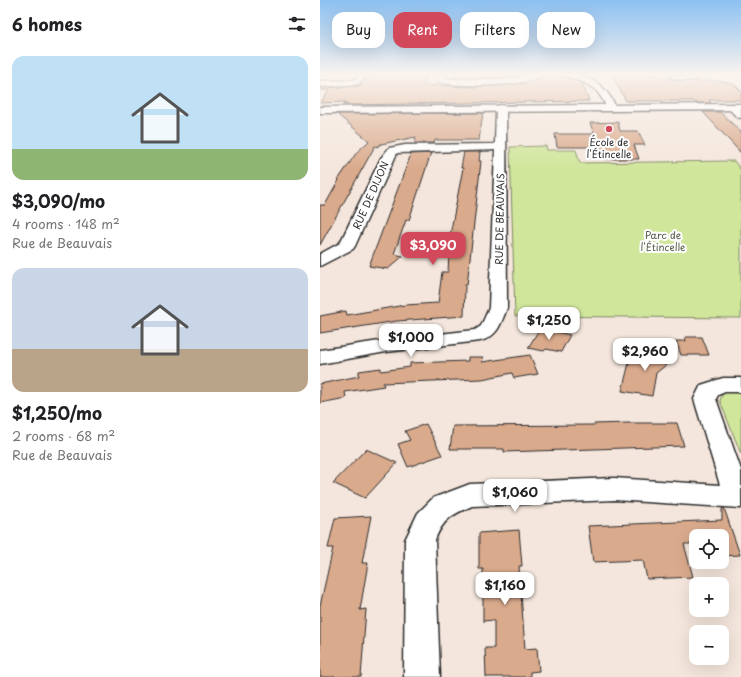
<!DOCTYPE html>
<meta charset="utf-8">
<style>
:root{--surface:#fff;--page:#f6f6f6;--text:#202124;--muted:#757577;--accent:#d1495b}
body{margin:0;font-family:"Playpen Sans",sans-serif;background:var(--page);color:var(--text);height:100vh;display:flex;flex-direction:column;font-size:15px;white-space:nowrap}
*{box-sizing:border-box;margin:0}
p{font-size:13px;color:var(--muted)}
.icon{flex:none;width:22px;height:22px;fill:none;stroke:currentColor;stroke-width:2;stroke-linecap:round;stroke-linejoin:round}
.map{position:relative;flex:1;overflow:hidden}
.drawer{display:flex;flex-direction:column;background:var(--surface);width:320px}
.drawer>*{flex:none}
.top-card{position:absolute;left:12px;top:12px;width:349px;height:36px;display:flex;gap:8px}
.fabs{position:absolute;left:369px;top:529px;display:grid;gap:8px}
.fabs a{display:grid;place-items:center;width:40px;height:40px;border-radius:8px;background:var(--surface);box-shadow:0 4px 16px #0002;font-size:20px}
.price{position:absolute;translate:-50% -34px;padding:0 9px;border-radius:8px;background:#fff;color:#222;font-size:13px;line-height:26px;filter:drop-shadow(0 1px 2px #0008)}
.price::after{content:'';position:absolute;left:50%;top:24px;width:12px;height:9px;margin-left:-6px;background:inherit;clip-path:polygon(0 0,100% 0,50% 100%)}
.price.current{background:var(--accent);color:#fff}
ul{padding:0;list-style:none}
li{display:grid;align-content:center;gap:8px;height:212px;padding:0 12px}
li span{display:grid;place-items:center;height:124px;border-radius:12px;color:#555}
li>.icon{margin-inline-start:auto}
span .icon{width:72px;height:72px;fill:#fffc;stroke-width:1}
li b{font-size:17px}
h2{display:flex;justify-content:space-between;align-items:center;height:48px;padding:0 12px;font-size:17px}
.tag{padding:0 14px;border-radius:12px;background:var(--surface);box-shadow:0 4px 16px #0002;font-size:14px;line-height:36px}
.tag.current{background:var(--accent);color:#fff}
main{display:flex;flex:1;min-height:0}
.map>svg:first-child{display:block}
.green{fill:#d0e69b;stroke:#7e8863}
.building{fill:#daaa8c;stroke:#2b2b2b}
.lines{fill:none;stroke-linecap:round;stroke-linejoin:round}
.minor-casing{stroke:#2b2b2b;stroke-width:3}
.tertiary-casing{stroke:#2b2b2b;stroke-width:3}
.minor{fill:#fff;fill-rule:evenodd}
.tertiary{fill:#fff;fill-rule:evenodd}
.poi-dot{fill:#d1495b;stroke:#fff;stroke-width:1.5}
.labels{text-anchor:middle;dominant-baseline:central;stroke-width:4;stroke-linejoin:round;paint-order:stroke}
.far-poi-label{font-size:10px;fill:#2b2b2b;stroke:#fff}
.far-street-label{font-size:10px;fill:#2b2b2b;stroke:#fff}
.far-park-label{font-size:10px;fill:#545a47;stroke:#fff}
</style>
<main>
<section class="drawer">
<h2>6 homes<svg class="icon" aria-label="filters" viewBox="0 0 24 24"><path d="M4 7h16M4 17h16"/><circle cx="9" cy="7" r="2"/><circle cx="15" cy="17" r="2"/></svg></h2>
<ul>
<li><span style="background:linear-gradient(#bfe0f5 75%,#8fb573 0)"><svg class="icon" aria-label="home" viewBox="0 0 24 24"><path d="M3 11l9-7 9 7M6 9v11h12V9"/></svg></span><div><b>$3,090/mo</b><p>4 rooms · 148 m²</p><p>Rue de Beauvais</p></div></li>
<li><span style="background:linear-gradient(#c9d6e8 65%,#b9a48a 0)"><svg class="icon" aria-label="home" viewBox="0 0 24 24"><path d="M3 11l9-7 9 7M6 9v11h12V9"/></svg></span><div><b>$1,250/mo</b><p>2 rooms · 68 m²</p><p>Rue de Beauvais</p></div></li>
</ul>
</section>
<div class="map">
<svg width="421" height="677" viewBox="0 0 421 677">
<rect width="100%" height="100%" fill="#f4e6dc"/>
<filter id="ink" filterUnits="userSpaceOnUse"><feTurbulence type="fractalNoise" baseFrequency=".025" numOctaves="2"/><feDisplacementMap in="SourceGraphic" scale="8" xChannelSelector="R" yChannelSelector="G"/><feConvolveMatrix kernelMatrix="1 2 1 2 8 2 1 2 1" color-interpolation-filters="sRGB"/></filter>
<g filter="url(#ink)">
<g class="green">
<path d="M226 146 227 150H256L260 163 414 161 421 170V318L195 316 190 147Z"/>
<path d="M421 388V454L400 401C402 389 410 390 421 388Z"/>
</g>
<g class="building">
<path d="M136 74H205L189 78H134Z"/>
<path d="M225 74H238L262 83 269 101 24 105 26 102 0 103 10 90H1L2 88 39 86 47 77H56L58 75H108L103 85 156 87 204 83 217 80Z"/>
<path d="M291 74H332L357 81H399L414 84 421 91V100H389L391 103H376L374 101H306Z"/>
<path d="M383 112H400L421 132V153Z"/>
<path d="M163 113 159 140H115L114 143H95L96 137 61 144 57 147 55 146 0 245V205H5L19 180H18L37 152 49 141 17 114Z"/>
<path d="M298 122 300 131H318L325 145H314L319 159H285L279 147H237L235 134H274L270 123Z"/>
<path d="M144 152H160L159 161H161L147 285H145L144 316 77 321 0 333V316L26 311 27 315 85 305 118 303 122 272H128L130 235 143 168H141Z"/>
<path d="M111 153 89 220H86L74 254 83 256 68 269 49 266 91 154Z"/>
<path d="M220 328 250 335 241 352 226 349 224 351 208 348Z"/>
<path d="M365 337H382L389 355H361L356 341H366Z"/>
<path d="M340 348 356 357 336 373 332 396 302 391 309 363 328 349 335 353Z"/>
<path d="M210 355 218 374 194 378 192 373 162 379 63 383 64 386 25 392 26 398 0 403V384L39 376V371L61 368V371L90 367V363L148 361V357H163L162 362Z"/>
<path d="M308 423H357L364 446 184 452V449H130L133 426 274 425V424Z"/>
<path d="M106 424 122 455 88 467 78 444 90 440 85 431Z"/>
<path d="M46 449 77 463 45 498 13 483Z"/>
<path d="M404 508 420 555 402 556V536H376V544H364L373 577 327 579 323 560 273 562 268 526 402 520V509Z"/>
<path d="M51 516 42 563H48L40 610 46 609 41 677H0V606L13 548H8L15 518Z"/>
<path d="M199 530 202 566H199L205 649 217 648 219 671 210 672V677H166L165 648H174V620L163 621V569H159V533Z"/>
</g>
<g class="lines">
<g class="minor-casing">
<g id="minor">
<path d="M39 74H47L39 84 0 87V81L34 80Z"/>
<path d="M118 74H126L125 78 132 79H189L211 74H224C209 88 138 87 118 82Z"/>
<path d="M239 74C265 72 286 83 296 108L294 110H288L283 100 276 90 263 82Z"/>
<path d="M353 74H374L379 77C372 83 361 80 352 78L351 76Z"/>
<path d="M412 104 421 110V118L417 117 407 107Z"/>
<path d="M181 105 186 108 187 308C181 323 178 337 160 341L66 352 0 364V350L66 340 155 330 161 326 169 308 175 150 77 153 35 246 33 249 0 266V254L20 243 61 158 69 148 85 145 175 144 176 108Z"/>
<path d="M403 378H421V392H405L398 395 396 399 421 470V508L294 500 152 506C133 514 123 519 115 540L120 677H84L85 540 98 513 113 498 150 484 294 478 400 485 374 399 381 385Z"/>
</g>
</g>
<g class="tertiary-casing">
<path id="tertiary" d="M421 104V110L0 113V107Z"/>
</g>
<use href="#minor" class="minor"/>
<use href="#tertiary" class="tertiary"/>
</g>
</g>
<linearGradient id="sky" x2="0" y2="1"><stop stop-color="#8cc0f1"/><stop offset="0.44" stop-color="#faf4ef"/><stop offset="1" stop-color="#faf4ef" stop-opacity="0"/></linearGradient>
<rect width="421" height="169" fill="url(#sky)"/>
<circle class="poi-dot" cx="289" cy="129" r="4"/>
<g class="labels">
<g class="far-poi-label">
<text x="289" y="141">École de<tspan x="289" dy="12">l'Étincelle</tspan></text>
</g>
<g class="far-street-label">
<text transform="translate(50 195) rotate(-66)">RUE DE DIJON</text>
<text transform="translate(179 219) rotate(-89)">RUE DE BEAUVAIS</text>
</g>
<g class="far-park-label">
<text x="343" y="234">Parc de<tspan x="343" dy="12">l'Étincelle</tspan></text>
</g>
</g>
</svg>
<div class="fabs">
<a><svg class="icon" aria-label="locate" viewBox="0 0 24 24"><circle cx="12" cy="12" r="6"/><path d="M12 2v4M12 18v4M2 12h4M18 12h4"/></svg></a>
<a>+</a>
<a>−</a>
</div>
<b class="price current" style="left:113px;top:266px">$3,090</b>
<b class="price" style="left:229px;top:341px">$1,250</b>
<b class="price" style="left:91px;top:358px">$1,000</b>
<b class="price" style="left:325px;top:372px">$2,960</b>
<b class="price" style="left:195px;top:513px">$1,060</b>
<b class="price" style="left:185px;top:606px">$1,160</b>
<div class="top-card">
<a class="tag">Buy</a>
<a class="tag current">Rent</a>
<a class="tag">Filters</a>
<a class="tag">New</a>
</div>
</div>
</main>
